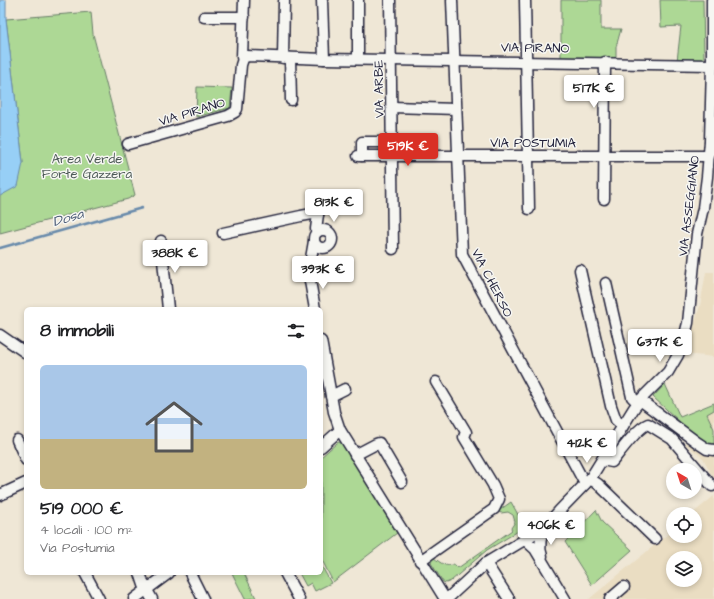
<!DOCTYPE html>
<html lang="it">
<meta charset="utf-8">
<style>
:root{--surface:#fff;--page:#f6f6f6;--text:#202124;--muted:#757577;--accent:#d93025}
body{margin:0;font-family:"Architects Daughter",sans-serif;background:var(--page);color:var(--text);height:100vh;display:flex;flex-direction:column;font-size:15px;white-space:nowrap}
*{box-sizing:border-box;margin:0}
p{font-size:13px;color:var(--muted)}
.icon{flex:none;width:22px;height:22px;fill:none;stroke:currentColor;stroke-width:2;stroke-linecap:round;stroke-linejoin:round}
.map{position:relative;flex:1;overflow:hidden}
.panel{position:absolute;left:24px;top:307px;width:299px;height:268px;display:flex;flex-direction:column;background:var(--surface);border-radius:6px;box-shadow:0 2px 6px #0003}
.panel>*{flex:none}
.needle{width:26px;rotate:321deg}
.controls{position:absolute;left:666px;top:463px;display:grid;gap:8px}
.controls a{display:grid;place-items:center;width:36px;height:36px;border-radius:50%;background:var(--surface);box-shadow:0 2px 6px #0003;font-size:20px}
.price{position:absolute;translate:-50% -34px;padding:0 9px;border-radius:4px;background:#fff;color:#222;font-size:13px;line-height:26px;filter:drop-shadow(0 1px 2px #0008)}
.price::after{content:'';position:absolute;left:50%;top:24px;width:12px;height:9px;margin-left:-6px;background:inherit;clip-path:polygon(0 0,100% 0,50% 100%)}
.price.current{background:var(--accent);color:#fff}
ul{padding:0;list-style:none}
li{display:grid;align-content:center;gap:8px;height:212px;padding:0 16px}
li span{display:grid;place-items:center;height:124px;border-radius:6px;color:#555}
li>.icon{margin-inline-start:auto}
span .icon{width:72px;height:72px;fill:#fffc;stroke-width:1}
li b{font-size:17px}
h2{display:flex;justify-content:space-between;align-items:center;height:48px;padding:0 16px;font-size:17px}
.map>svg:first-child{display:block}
.built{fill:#eaddc2;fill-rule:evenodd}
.green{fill:#add895;stroke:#687d68}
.water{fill:#97cff6;stroke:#688aab}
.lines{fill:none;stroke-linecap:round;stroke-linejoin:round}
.stream{stroke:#688aab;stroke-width:2.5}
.minor-casing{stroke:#22223b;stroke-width:13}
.minor{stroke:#f6f6f2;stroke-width:10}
.labels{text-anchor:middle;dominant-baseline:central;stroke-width:3;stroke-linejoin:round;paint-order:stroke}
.street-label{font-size:13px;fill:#22223b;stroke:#f6f6f2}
.park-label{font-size:13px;fill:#4c5956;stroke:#f6f6f2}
.water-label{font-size:14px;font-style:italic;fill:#455673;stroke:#f6f6f2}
</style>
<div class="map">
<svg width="714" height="599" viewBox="0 0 714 599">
<rect width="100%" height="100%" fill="#efe7d6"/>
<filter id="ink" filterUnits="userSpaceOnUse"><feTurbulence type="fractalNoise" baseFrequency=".025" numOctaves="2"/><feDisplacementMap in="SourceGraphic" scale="8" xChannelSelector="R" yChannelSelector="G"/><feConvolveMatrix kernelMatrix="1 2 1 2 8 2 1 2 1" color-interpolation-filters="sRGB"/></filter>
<g filter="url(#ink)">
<g class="built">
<path d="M706 272H714V357L685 354 700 306Z"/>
<path d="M714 403V479L703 458 685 444Z"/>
<path d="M714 496V599H589L673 530V536H695V514H692ZM673 558H695V580H673Z"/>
</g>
<g class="green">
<path d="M561 0H601V29H621L616 47V60H561Z"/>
<path d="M660 0H703L704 60 677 61 681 26 661 27Z"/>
<path d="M91 12 93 34 135 195 128 199 0 233V196L23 163 6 19Z"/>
<path d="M197 87 232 88 230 108 196 117Z"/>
<path d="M665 384 680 417 714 403V410L707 414 714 429V446L708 445 693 434 653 397Z"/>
<path d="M339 442 343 444 397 533 333 582 321 558V457L337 443Z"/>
<path d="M511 502 525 527 487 550 451 581 446 583 443 582 431 563 432 560 434 558C441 563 446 568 454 564L458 568 512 530 511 528 515 522 513 515 508 512 501 513 499 512 446 549 442 552V551Z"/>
<path d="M596 510 602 522 632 550 592 585 565 542Z"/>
<path d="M321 565 331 583 315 591 311 583 306 586 299 573H321Z"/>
<path d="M232 573H244L256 598 245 599Z"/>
</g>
<path class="water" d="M0 0H6V19L23 163 18 186 0 196Z"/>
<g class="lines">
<path class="stream" d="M0 248 142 208"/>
<g class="minor-casing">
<g id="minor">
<path d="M322 0 324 59"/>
<path d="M358 0V59"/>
<path d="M390 0 393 249"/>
<path d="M452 0 462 254 585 484"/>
<path d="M525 0 529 209"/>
<path d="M204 17H244"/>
<path d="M283 58 284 1"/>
<path d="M290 58 291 100"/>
<path d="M243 59 242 57 244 0"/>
<path d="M392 107 456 109"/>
<path d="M128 144 228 116 235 112 237 109 241 65 243 59 246 56 324 59 712 65"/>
<path d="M358 156H709"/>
<path d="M362 156V142H393"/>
<path d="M604 199 605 62"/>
<circle cx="323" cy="239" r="9"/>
<path d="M317 232 316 229 320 200"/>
<path d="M223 233 301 216 312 214 318 215"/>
<path d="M161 241 168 309"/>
<path d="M314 241 310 264V281L315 309"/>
<path d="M580 270 611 406 616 420 623 426"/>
<path d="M606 283 632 397 638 403"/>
<path d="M0 335 26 353"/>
<path d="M321 341 334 412 340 430 445 599"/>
<path d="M331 396 345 389"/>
<path d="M640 400 698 443 707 449 714 450"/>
<path d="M17 440 26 460"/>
<path d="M321 447 340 430"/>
<path d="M355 455 376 444 379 443 402 482"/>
<path d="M602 460 612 462C620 452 637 428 648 424L672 439 712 486"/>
<path d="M590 479 598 484 655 539"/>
<path d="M0 495 26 483"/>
<path d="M524 539 535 549 565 599"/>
<path d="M542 556C538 546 541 535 545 525"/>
<path d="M420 561 494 509 499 499 493 485 464 437 466 432 436 382"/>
<path d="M486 563 509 599"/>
<path d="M85 573 99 599"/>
<path d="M140 573 144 585 152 599"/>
<path d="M190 573 203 599"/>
<path d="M285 573 299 599"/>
<path d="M134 599 169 573"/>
<path d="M447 599 486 563 534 534 551 520 559 511 590 479 634 408 643 397 668 372 678 355 683 342 688 323 697 234 703 208 707 177 710 141 712 65V0"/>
<path d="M610 599 624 587"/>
</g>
</g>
<use href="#minor" class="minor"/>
</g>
</g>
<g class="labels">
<g class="street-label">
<text transform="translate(535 48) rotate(1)">VIA PIRANO</text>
<text transform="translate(379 89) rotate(-91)">VIA ARBE</text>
<text transform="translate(192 112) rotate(-17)">VIA PIRANO</text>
<text x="533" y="143">VIA POSTUMIA</text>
<text transform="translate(689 206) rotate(-83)">VIA ASSEGGIANO</text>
<text transform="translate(492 283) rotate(63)">VIA CHERSO</text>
</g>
<g class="park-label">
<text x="87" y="159">Area Verde<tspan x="87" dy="15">Forte Gazzera</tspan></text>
</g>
<g class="water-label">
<text transform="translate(68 218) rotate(-16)">Dosa</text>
</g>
</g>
</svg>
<div class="controls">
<a><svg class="needle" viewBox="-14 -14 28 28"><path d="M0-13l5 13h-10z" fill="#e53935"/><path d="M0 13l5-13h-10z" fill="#757577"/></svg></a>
<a><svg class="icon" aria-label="locate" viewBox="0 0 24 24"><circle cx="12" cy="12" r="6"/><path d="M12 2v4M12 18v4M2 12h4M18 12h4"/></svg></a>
<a><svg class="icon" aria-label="layers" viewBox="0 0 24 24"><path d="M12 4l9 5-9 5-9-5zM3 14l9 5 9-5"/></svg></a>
</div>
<b class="price" style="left:594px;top:109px">517K €</b>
<b class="price current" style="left:408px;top:167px">519K €</b>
<b class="price" style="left:334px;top:223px">813K €</b>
<b class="price" style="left:175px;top:274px">388K €</b>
<b class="price" style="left:323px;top:290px">393K €</b>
<b class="price" style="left:660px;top:363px">637K €</b>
<b class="price" style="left:587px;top:464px">412K €</b>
<b class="price" style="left:551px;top:546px">406K €</b>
<section class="panel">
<h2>8 immobili<svg class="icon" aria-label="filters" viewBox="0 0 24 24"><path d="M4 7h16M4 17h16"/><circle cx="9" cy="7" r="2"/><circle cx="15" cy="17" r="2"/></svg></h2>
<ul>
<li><span style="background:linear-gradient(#a9c7e8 60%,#c2b280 0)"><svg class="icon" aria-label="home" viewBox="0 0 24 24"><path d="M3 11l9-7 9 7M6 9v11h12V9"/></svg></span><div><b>519 000 €</b><p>4 locali · 100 m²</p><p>Via Postumia</p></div></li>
</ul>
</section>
</div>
